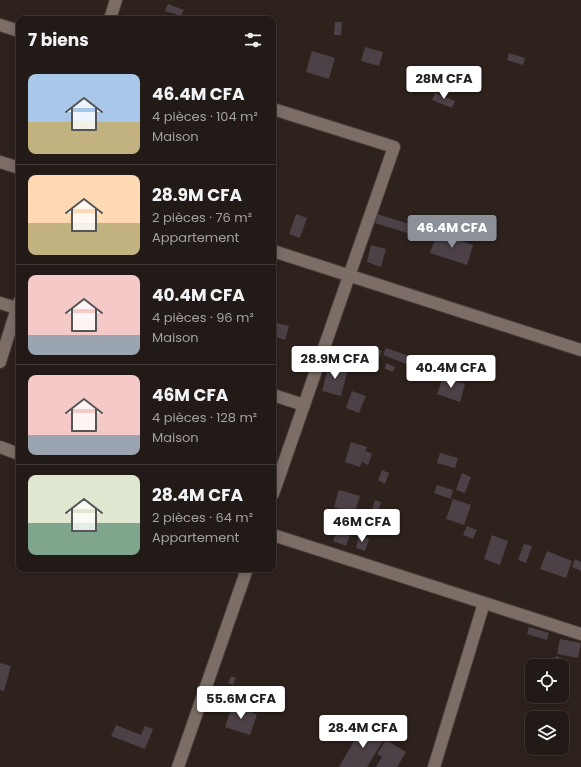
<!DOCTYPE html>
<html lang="fr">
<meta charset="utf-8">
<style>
:root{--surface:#221a16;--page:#2a231f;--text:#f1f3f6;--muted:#a2a1a1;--line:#3f3835;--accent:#8c9099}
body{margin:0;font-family:Poppins,sans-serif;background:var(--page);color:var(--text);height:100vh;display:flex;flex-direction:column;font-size:15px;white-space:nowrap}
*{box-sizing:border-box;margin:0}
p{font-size:13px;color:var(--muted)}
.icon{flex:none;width:22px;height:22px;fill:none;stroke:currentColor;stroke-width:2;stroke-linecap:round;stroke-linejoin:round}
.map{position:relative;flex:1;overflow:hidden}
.drawer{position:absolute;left:16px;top:16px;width:260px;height:556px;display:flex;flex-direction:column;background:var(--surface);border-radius:8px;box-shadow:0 2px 10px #0003,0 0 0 1px var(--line)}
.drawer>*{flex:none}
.fabs{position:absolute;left:525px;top:659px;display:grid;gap:8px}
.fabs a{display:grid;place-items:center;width:44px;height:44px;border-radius:8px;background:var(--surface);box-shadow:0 2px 10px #0003,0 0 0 1px var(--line);font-size:20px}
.price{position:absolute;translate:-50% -34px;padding:0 9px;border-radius:4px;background:#fff;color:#222;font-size:13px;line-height:26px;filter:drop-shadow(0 1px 2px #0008)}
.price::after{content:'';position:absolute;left:50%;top:24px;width:12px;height:9px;margin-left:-6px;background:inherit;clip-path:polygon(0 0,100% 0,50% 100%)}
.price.selected{background:var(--accent);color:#fff}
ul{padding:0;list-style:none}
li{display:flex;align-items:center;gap:12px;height:100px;padding:0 12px}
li+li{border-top:1px solid var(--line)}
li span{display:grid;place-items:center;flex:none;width:112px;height:80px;border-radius:8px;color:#555}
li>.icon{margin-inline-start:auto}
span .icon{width:48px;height:48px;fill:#fffc;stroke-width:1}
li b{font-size:17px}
h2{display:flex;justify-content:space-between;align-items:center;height:48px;padding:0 12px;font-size:17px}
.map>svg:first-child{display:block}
.building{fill:#4d4148}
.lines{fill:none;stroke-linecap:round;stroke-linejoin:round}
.minor-casing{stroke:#473d38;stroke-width:14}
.minor{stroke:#7c6d67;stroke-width:12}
</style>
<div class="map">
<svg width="581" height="767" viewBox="0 0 581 767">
<rect width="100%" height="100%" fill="#2e221d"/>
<g class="building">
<path d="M168 4 184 10 181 16 165 11Z"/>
<path d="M335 22H342L341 35H334Z"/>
<path d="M365 47 383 52 379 66 361 61Z"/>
<path d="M312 51 335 58 329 79 306 72Z"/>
<path d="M509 53 525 58 523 65 507 60Z"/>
<path d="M435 93 455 101 452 108 432 100Z"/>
<path d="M296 214 307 218 300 238 289 234Z"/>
<path d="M377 214 416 226 414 235 375 223Z"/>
<path d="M437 233 473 245 467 265 430 253Z"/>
<path d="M371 245 386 249 381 267 367 262Z"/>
<path d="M273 322 289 326 285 340 273 336Z"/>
<path d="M374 347 382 351 374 370 359 365 362 359 368 361Z"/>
<path d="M386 348 412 357 409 365 383 355Z"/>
<path d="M333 351 344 354 340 364 330 360Z"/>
<path d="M386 363 395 367 393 372 385 369Z"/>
<path d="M329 364 348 369 341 396 322 391Z"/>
<path d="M443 377 465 384 460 402 437 394Z"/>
<path d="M352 391 366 396 359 413 346 408Z"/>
<path d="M351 442 367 447 360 467 345 462Z"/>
<path d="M366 451 372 454 368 465 362 462Z"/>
<path d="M440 453 458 458 455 468 437 463Z"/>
<path d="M382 470 389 473 385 484 378 480Z"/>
<path d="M462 473 471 477 465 493 456 490Z"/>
<path d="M437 485 453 490 451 499 434 493Z"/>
<path d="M339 490 360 496 354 514 334 507Z"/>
<path d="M453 499 471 505 464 525 446 519Z"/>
<path d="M375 500 381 502 378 512 372 510Z"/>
<path d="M341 511 352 515 350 520 339 516Z"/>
<path d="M327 512 337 516 333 527 323 523Z"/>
<path d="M467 526 477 530 473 539 463 535Z"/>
<path d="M337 529 350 534 346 546 333 541Z"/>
<path d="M492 535 508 541 500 565 484 559Z"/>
<path d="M359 536 369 539 365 551 356 548Z"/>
<path d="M524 544 532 546 526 563 518 560Z"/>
<path d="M547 551 572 561 566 578 540 569Z"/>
<path d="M575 559 581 562V571L572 567Z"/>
<path d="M529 627 549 633 547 640 527 634Z"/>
<path d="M560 639 581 643 578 658 557 654Z"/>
<path d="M556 656 567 660 565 667 553 663Z"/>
<path d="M0 663 11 666 4 691 0 690Z"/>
<path d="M231 676 236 678 233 685 228 683Z"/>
<path d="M232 706 257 714 250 735 225 727Z"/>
<path d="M116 725 141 735 145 726 153 729 145 749 111 736Z"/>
<path d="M363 726 384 739 367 767H339Z"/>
<path d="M386 740 406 752 397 767H376L382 757 377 754Z"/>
</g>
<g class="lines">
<g class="minor-casing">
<g id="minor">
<path d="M110 19 116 0"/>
<path d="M0 25 19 31"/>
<path d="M273 109 394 147 273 494"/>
<path d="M0 162 19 168"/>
<path d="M273 251 581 350"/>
<path d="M0 303 19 309"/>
<path d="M0 362 19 302"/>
<path d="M273 395 304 405"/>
<path d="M0 447 19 454"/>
<path d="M273 535 581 634"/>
<path d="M178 767 247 569"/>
<path d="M434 767 484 603"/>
</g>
</g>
<use href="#minor" class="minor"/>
</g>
</svg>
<div class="fabs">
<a><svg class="icon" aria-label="locate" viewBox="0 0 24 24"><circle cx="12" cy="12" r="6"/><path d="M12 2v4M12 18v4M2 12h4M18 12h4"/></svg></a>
<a><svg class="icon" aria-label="layers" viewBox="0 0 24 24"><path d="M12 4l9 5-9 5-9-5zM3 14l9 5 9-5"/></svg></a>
</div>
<b class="price" style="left:444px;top:100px">28M CFA</b>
<b class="price selected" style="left:452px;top:249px">46.4M CFA</b>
<b class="price" style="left:335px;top:380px">28.9M CFA</b>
<b class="price" style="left:451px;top:389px">40.4M CFA</b>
<b class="price" style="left:362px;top:543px">46M CFA</b>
<b class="price" style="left:241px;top:720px">55.6M CFA</b>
<b class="price" style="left:363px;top:749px">28.4M CFA</b>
<section class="drawer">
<h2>7 biens<svg class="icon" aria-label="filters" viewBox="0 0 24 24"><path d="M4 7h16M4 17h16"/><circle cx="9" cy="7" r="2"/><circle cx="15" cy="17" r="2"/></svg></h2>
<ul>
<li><span style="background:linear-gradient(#a9c7e8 60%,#c2b280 0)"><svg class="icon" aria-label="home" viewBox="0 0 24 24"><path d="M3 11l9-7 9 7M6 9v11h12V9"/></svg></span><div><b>46.4M CFA</b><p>4 pièces · 104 m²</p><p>Maison</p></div></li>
<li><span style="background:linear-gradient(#ffd9b3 60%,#c2b280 0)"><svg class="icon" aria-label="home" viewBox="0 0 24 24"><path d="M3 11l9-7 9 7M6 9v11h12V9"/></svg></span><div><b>28.9M CFA</b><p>2 pièces · 76 m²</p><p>Appartement</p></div></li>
<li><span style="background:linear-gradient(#f6c9c9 75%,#9aa5b1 0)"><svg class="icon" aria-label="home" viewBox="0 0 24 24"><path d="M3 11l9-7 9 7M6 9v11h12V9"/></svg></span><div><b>40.4M CFA</b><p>4 pièces · 96 m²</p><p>Maison</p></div></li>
<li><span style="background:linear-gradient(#f6c9c9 75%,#9aa5b1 0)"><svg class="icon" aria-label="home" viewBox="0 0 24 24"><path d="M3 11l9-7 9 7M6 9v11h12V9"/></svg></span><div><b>46M CFA</b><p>4 pièces · 128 m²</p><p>Maison</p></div></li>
<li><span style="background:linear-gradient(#dfe7d0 60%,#7fa58c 0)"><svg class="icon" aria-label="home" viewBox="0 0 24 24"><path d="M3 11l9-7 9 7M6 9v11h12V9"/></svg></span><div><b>28.4M CFA</b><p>2 pièces · 64 m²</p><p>Appartement</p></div></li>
</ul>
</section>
</div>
